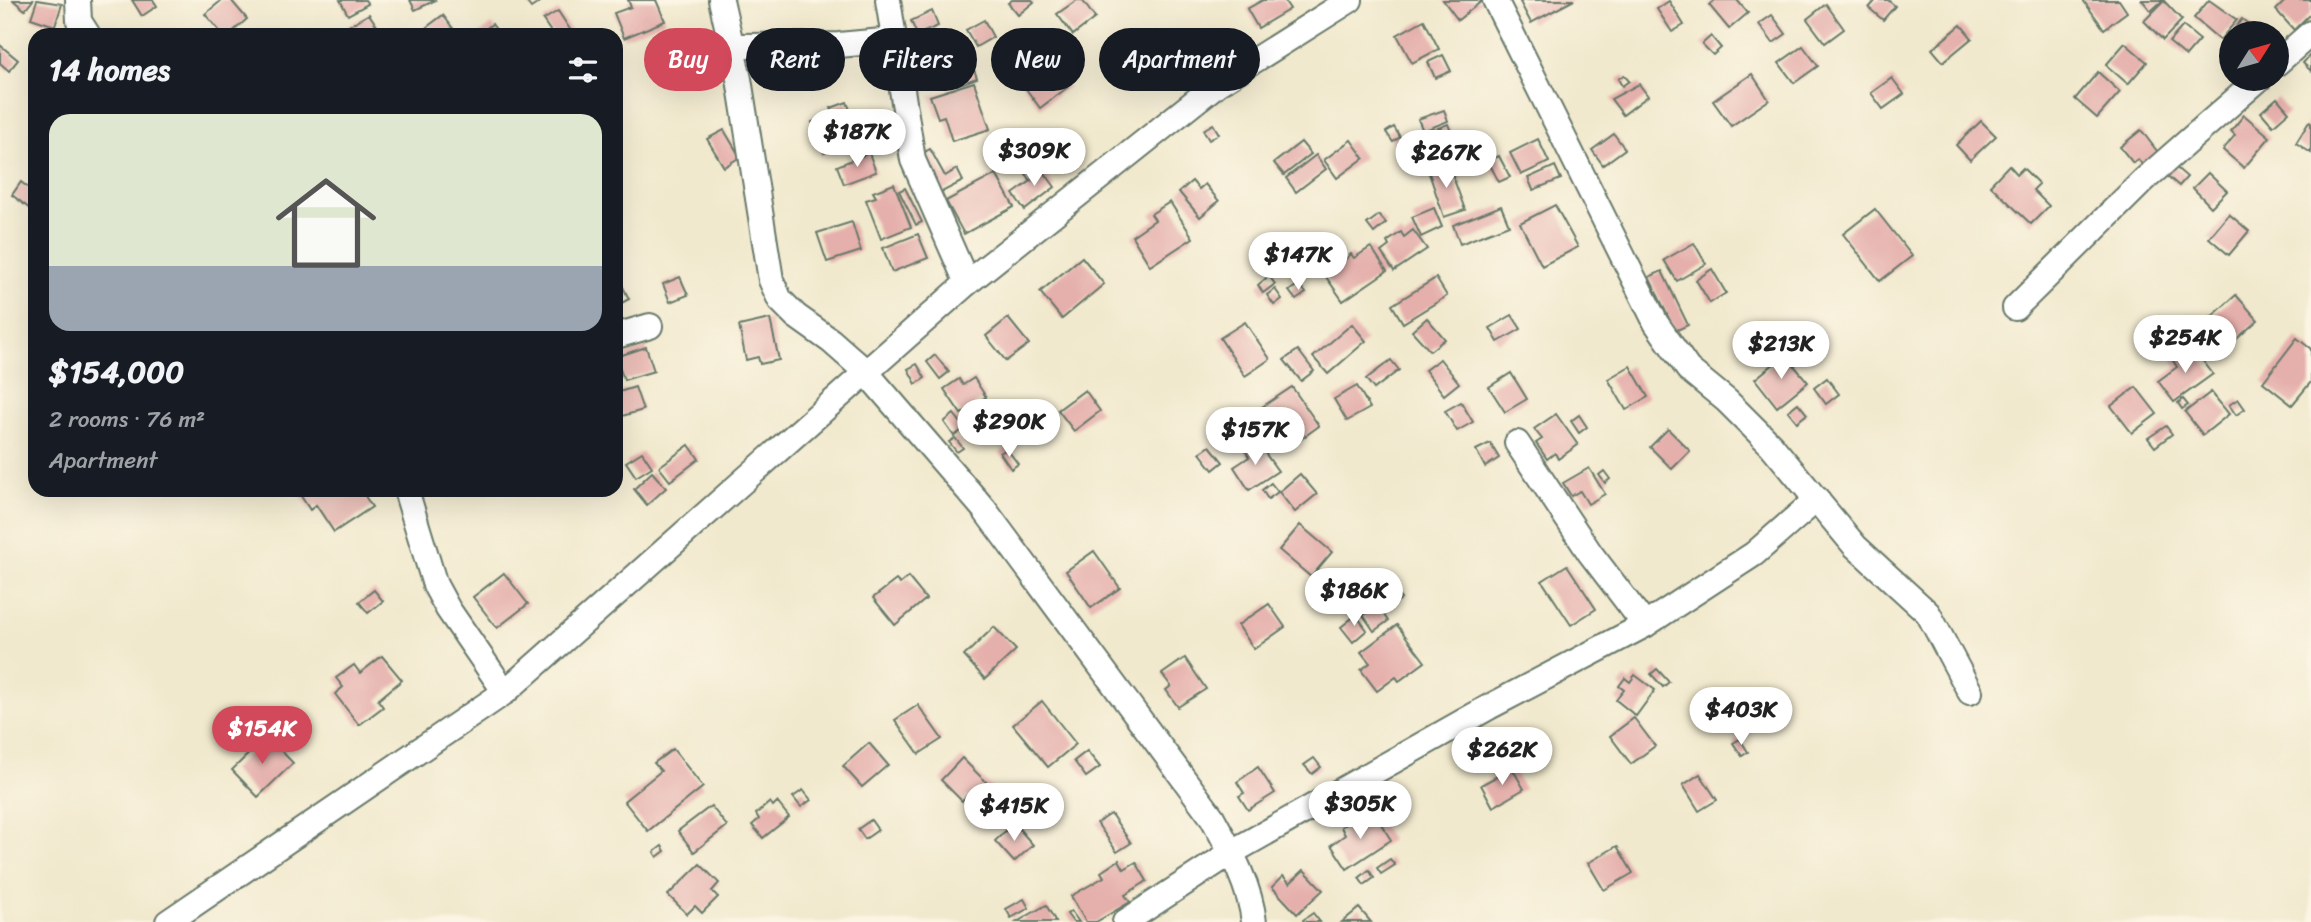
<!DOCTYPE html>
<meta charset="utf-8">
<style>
:root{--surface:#171b24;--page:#242831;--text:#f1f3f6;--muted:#9ea1a6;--accent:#d1495b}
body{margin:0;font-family:Sriracha,sans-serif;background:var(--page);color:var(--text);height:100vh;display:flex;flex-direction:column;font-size:26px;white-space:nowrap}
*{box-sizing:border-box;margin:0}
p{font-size:23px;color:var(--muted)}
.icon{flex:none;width:38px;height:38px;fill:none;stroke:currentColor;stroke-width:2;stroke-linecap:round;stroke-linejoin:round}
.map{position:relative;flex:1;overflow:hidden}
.drawer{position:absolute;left:28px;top:28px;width:595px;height:469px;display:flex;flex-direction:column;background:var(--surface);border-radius:21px;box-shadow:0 7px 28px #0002}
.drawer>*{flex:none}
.banner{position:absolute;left:644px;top:28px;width:665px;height:63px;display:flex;gap:14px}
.needle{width:46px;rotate:53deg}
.controls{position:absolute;left:2219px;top:21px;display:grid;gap:14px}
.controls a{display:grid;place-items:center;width:70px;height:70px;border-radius:50%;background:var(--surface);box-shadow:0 7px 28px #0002;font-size:35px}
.price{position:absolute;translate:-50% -60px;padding:0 16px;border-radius:24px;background:#fff;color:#222;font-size:23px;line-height:46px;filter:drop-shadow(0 2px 4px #0008)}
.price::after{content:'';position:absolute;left:50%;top:42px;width:21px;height:16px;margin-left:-10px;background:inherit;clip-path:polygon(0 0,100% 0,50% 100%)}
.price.active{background:var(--accent);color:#fff}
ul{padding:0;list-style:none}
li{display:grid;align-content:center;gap:14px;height:371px;padding:0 21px}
li span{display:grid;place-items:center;height:217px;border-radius:21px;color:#555}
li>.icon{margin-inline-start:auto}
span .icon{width:126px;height:126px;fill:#fffc;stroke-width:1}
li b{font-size:30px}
h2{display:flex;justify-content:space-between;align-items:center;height:84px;padding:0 21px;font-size:30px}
.pill{padding:0 24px;border-radius:32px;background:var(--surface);box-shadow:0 7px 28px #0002;font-size:24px;line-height:63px}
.pill.active{background:var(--accent);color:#fff}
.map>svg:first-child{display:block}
.building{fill:#e5afab}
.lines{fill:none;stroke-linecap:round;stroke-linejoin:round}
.minor-casing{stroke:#68796a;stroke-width:28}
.minor{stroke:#fff;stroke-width:24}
</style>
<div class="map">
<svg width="2311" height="922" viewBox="0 0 2311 922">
<rect width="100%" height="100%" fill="#fcf5e5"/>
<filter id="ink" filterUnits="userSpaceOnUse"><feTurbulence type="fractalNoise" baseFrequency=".0143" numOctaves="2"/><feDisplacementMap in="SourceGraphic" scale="14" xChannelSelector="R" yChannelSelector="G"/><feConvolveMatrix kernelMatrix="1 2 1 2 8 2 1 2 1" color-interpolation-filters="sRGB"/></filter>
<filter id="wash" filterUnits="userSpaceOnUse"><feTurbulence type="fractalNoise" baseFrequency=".00686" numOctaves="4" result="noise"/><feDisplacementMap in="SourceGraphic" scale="28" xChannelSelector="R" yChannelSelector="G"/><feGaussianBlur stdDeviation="1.57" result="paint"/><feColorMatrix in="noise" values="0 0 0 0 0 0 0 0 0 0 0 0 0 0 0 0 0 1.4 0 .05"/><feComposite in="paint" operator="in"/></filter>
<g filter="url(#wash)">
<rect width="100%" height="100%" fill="#f1e9cd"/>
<g id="blocks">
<g class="building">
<path d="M13 0H33L25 10Z"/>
<path d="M37 0 62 4 55 26 31 18Z"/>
<path d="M132 0H153L157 6 142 16Z"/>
<path d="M222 0H231L247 19 229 35H223L205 14Z"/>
<path d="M340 0H365L368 4 348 15Z"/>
<path d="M410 0H436L415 10Z"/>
<path d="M525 0H543L531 8Z"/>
<path d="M628 0H656L665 21 624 38 614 13 631 7Z"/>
<path d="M1012 0H1032L1034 2 1018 15 1008 3Z"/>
<path d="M1077 0H1082L1095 18 1073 35 1057 14Z"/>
<path d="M1263 0H1284L1290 9 1258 28 1247 9Z"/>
<path d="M1443 0H1483L1458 20Z"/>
<path d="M1524 0H1574L1531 23 1520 2Z"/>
<path d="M1715 0H1737L1748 13 1729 29 1709 5Z"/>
<path d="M1876 0H1888L1895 6 1883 20 1869 8Z"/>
<path d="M2083 0H2119L2127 12 2104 29Z"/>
<path d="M2142 0H2163L2151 11Z"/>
<path d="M2209 0 2237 20 2220 40 2194 18Z"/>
<path d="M2286 0H2311V13L2294 30 2276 10Z"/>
<path d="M1669 1 1684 25 1672 32 1657 9Z"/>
<path d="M2164 1 2182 20 2163 40 2144 21Z"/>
<path d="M1826 4 1844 29 1825 43 1807 19Z"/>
<path d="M558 11 573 34 571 35H553L543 20Z"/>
<path d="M932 11 938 26 917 35 911 21Z"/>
<path d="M369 14 383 35H341L338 32Z"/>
<path d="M443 15 458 35H433L427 27Z"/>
<path d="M1772 15 1786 34 1773 43 1759 24Z"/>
<path d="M2242 19 2260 33H2231V46L2225 41Z"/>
<path d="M984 20 993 37 976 47 966 30Z"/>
<path d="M1424 20 1439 49 1412 63 1397 35Z"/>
<path d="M492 24 500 35H478Z"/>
<path d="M1961 25 1972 38 1943 62 1932 49Z"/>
<path d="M2183 26 2200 40 2186 56 2169 42Z"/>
<path d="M1711 36 1721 48 1713 55 1702 44Z"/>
<path d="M959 40 967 54 952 63 943 49Z"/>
<path d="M2125 43 2147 62 2128 84 2106 65Z"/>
<path d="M1065 44 1072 53 1066 57 1059 47Z"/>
<path d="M0 45 18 60 9 71 0 63Z"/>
<path d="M1803 46 1818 66 1794 83 1779 63Z"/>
<path d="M2311 54V71L2303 63Z"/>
<path d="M940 55 946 70 930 77 924 62Z"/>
<path d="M1443 55 1451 71 1435 78 1428 62Z"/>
<path d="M792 56 796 81 782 83 778 59Z"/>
<path d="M1048 61 1068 87 1040 108 1021 82Z"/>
<path d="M973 67 977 78 957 85 954 74Z"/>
<path d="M2098 72 2120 92 2097 118 2075 99Z"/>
<path d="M1752 74 1769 100 1731 126 1713 101Z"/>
<path d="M1624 75 1629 81 1622 86 1618 79Z"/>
<path d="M1892 78 1904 94 1883 109 1871 93Z"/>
<path d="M974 82 990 129 952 141 944 116 938 118 930 96Z"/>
<path d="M1639 84 1648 96 1623 115 1611 99Z"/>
<path d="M2277 98 2289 112 2273 126 2261 112Z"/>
<path d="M847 102 861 139 824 153 812 122 834 114 831 108Z"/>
<path d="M1444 110 1448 121 1423 131 1418 119Z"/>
<path d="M2244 115 2270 137 2244 168 2223 150 2235 135 2231 131Z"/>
<path d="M1981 121 1996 136 1970 160 1956 145Z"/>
<path d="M2309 122 2311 123V153L2296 143Z"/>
<path d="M1213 124 1219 134 1209 140 1203 130Z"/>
<path d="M1448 124 1458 150 1436 159 1426 133Z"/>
<path d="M1394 127 1400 137 1393 142 1386 132Z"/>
<path d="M724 130 740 157 724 167 707 139Z"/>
<path d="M2141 130 2160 155 2144 167 2138 159 2133 163 2120 147Z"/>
<path d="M1614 134 1625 149 1603 165 1592 150Z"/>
<path d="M1024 136 1032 148 1024 154 1016 141Z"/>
<path d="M1538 139 1549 162 1521 175 1510 153Z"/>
<path d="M1351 140 1364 158 1337 178 1324 160Z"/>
<path d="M1301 142 1311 154 1284 175 1274 163Z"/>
<path d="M930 149 945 176 957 169 963 181 940 193 920 155Z"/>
<path d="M869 153 876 172 844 184 837 166Z"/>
<path d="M1316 155 1326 169 1296 192 1286 178Z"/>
<path d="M1499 156 1510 177 1499 182 1488 161Z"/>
<path d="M1448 163 1465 210 1444 217 1428 170Z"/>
<path d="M2172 164 2187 177 2179 186 2164 173Z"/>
<path d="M1039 165 1055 187 1025 210 1013 194 1031 181 1026 174Z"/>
<path d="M2009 165 2017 174 2023 168 2039 184 2033 190 2049 206 2031 224 1990 185Z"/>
<path d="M1555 166 1561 179 1533 190 1528 178Z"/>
<path d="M2208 173 2227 191 2211 207 2193 188Z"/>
<path d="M996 174 1014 207 964 234 946 201Z"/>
<path d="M1192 181 1199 189 1205 184 1219 201 1200 217 1179 192Z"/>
<path d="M21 182 35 193 34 212 12 195Z"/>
<path d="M894 184 911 227 881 239 866 200 876 197 873 192Z"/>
<path d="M905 188 922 222 916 225 899 191Z"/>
<path d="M1170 202 1193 238 1150 266 1132 236 1155 220 1151 214Z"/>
<path d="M1555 205 1578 247 1542 266 1520 223Z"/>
<path d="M1501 206 1509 225 1460 244 1453 225Z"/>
<path d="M1434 208 1442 227 1421 237 1412 217Z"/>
<path d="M1875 209 1912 256 1880 281 1843 234Z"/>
<path d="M2229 214 2249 231 2229 255 2209 238Z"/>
<path d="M1379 215 1386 223 1374 233 1367 224Z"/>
<path d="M852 222 861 251 827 262 817 233Z"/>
<path d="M1413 230 1427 249 1394 271 1381 252 1389 246 1387 242 1401 232 1404 237Z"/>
<path d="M918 234 928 258 892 272 883 248Z"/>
<path d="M1694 243 1706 264 1677 281 1664 260Z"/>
<path d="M1371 247 1387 271 1343 301 1326 277 1351 254 1354 258Z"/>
<path d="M1082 257 1104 284 1062 319 1040 292Z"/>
<path d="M1712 269 1726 293 1710 303 1696 280Z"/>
<path d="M1662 271 1688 325 1675 331 1649 277Z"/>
<path d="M616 273 629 299 616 306Z"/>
<path d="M1269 276 1275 284 1263 293 1258 285Z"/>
<path d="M680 277 688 295 670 302 663 284Z"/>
<path d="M1436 278 1447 296 1403 323 1392 305Z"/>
<path d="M1299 284 1306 293 1296 300 1289 291Z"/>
<path d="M1275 289 1282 299 1274 305 1267 295Z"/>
<path d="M2236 295 2258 320 2222 352 2200 327Z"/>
<path d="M1512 315 1521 329 1498 342 1490 328Z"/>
<path d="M1008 318 1029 344 1006 361 986 336Z"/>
<path d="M1427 318 1445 339 1430 351 1412 331Z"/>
<path d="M770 319 779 360 760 364 758 357 746 360 739 326Z"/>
<path d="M1245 322 1270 359 1245 376 1220 338Z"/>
<path d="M1352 324 1366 341 1328 374 1313 357Z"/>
<path d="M2297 338 2311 349V382L2292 405 2263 382Z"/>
<path d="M646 347 654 371 624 380 616 357Z"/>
<path d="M2186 349 2191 355 2196 352 2213 374 2174 402 2158 381 2177 367 2172 359Z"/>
<path d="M1298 350 1314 371 1301 381 1284 360Z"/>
<path d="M935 355 949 372 940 379 927 362Z"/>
<path d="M1785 355 1808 382 1777 407 1755 379Z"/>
<path d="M1440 359 1459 383 1444 395 1425 370Z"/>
<path d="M1391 360 1399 370 1374 389 1366 379Z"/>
<path d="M917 364 925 378 916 384 908 369Z"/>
<path d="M1630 366 1648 397 1626 410 1608 379Z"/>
<path d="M1511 373 1527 399 1505 412 1489 387Z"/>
<path d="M974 378 986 397 961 414 944 389 959 379 963 385Z"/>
<path d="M1827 378 1839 394 1826 404 1814 388Z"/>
<path d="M1357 386 1370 408 1347 421 1334 399Z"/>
<path d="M635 387 643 410 622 416 616 393Z"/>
<path d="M1292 387 1319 426 1290 447 1262 407Z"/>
<path d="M2136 387 2157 414 2132 433 2111 406Z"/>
<path d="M1085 390 1100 411 1074 431 1058 410Z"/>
<path d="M2211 392 2229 414 2203 435 2185 412Z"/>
<path d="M2183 399 2188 405 2182 409 2178 403Z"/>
<path d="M2238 399 2245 409 2236 415 2229 405Z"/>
<path d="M1461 402 1473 422 1457 431 1445 411Z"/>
<path d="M1798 403 1807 414 1797 422 1788 411Z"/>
<path d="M954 414 965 428 954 436 944 422Z"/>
<path d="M983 414 991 427 975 437 966 424Z"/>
<path d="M1556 414 1578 445 1558 459 1555 453 1547 459 1536 443 1542 439 1534 429Z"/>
<path d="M1579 415 1587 427 1579 433 1571 421Z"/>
<path d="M2166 426 2172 434 2155 447 2148 438Z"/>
<path d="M1668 429 1690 451 1672 469 1650 447Z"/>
<path d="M955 438 963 448 957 452 949 442Z"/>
<path d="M1257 442 1278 471 1249 490 1234 467 1249 457 1245 450Z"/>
<path d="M1490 443 1499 458 1485 467 1476 450Z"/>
<path d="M689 445 699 459 670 481 659 467Z"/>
<path d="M1210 446 1223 462 1213 470 1200 453Z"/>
<path d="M1007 449 1018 464 1011 469 1000 453Z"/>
<path d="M642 452 652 467 636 477 626 462Z"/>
<path d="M1589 468 1605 494 1588 504 1580 491 1571 496 1563 483Z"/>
<path d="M1604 471 1610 479 1605 483 1599 475Z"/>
<path d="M652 472 666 488 647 505 634 489Z"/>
<path d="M1300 474 1317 494 1295 512 1279 492Z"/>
<path d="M1271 483 1278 492 1268 499 1262 490Z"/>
<path d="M297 490H361L372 507 334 532 316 505 310 510Z"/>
<path d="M1300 525 1332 552 1311 577 1279 550Z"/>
<path d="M1094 551 1120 588 1091 608 1066 571Z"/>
<path d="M1567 565 1596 609 1571 625 1542 581Z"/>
<path d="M504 573 528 604 497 628 473 597Z"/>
<path d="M908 577 926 599 895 625 873 598 896 580 900 584Z"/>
<path d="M374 590 383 601 368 613 359 602Z"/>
<path d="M1396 593 1401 599 1385 611 1380 604Z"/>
<path d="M1269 604 1285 627 1254 649 1238 625Z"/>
<path d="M1377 605 1388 621 1374 631 1363 615Z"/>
<path d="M1356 615 1367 630 1353 642 1341 627Z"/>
<path d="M1397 625 1425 662 1399 681 1396 677 1377 691 1361 670 1370 663 1361 652Z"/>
<path d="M994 627 1016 650 985 679 964 656Z"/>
<path d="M382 656 402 680 378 700 383 707 359 725 335 694 343 687 336 678 354 665 360 673Z"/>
<path d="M1185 658 1206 689 1178 707 1166 690 1171 686 1162 674Z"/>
<path d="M1657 669 1669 682 1663 687 1651 674Z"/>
<path d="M1635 675 1655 690 1636 716 1616 700 1624 690 1619 686 1625 678 1630 682Z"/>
<path d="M1042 701 1076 744 1048 767 1013 725Z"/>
<path d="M918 705 942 739 919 754 895 720Z"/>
<path d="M1634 718 1655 746 1631 764 1610 736Z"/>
<path d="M267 736 293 763 258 797 232 770Z"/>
<path d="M1740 739 1748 752 1742 756 1733 743Z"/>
<path d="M869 743 888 765 862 787 843 766Z"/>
<path d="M673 749 703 787 648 831 624 801 661 771 654 763Z"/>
<path d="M1087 751 1100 767 1086 777 1074 761Z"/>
<path d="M962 758 994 790 977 806 967 796 962 801 941 780Z"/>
<path d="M1314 758 1321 767 1312 774 1304 765Z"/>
<path d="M1258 767 1275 793 1248 810 1239 796 1244 793 1237 782Z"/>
<path d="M1512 768 1524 789 1493 807 1481 785Z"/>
<path d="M1700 774 1717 800 1699 811 1683 785Z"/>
<path d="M803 790 811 800 801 807 793 797Z"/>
<path d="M770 802 773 806 777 802 789 817 763 838 752 825 759 819 756 814Z"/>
<path d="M711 806 727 826 694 852 678 831Z"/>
<path d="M1111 814 1131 843 1117 852 1097 823Z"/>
<path d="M1376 816 1391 840 1347 869 1331 845 1345 835 1341 827 1356 817 1362 825Z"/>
<path d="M871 820 878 830 865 839 858 829Z"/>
<path d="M1014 823 1033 845 1014 862 995 841Z"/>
<path d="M662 846 665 851 657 857 654 852Z"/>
<path d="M1617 846 1633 873 1604 890 1588 863Z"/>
<path d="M1390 859 1395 865 1381 874 1377 868Z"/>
<path d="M1119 860 1124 869 1136 862 1147 881 1125 895 1130 902 1096 922H1086L1071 896 1104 877 1101 872Z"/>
<path d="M700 864 719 883 712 891 718 897 702 913 695 906 687 914 668 895Z"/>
<path d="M1304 870 1323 890 1297 914 1272 887 1283 876 1290 883Z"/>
<path d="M1369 870 1374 878 1364 885 1359 878Z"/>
<path d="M1024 899 1029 908 1011 918 1006 909Z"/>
<path d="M1046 905 1056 922H1017Z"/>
<path d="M1359 908 1371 922H1342Z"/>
<path d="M1071 911 1079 922H1073L1067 914Z"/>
<path d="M1313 913 1320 922H1304L1303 920Z"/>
</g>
</g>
</g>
<g filter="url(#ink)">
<use href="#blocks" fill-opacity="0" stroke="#68796a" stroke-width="2"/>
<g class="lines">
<g class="minor-casing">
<g id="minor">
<path d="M78 0 79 21 88 35"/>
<path d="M721 0 739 79 771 280 780 300 796 316 831 341 865 371 984 509 1212 817C1230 850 1250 885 1254 922"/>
<path d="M888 0 913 160 967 283"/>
<path d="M1495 0 1656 323 1688 369 1727 401 1771 445 1855 546 1928 613 1970 692"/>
<path d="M732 46 839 45 893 40"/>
<path d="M2277 63 2311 33"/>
<path d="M2015 308 2144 180 2259 79"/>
<path d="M616 336 650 326"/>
<path d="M1517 443 1590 553 1645 625"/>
<path d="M406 490 435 585 448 609 505 692"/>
<path d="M168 922 505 692 967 283 1217 84 1350 0"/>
<path d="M1125 922 1232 852 1489 707 1645 625 1754 554 1817 499"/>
</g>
</g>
<use href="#minor" class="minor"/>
</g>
</g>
</svg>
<div class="controls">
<a><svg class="needle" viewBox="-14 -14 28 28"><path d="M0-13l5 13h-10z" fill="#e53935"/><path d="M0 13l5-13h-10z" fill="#9ea1a6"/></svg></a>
</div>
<b class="price" style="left:857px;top:169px">$187K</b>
<b class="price" style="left:1034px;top:188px">$309K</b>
<b class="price" style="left:1446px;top:190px">$267K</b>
<b class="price" style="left:1298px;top:292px">$147K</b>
<b class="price" style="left:2185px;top:375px">$254K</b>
<b class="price" style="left:1781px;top:381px">$213K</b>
<b class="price" style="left:1009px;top:459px">$290K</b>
<b class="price" style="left:1255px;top:467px">$157K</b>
<b class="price" style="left:1354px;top:628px">$186K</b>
<b class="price" style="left:1741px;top:747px">$403K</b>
<b class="price active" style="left:262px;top:766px">$154K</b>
<b class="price" style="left:1502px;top:787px">$262K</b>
<b class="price" style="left:1360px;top:841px">$305K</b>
<b class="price" style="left:1014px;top:843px">$415K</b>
<div class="banner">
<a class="pill active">Buy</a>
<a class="pill">Rent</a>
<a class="pill">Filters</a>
<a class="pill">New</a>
<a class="pill">Apartment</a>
</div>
<section class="drawer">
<h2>14 homes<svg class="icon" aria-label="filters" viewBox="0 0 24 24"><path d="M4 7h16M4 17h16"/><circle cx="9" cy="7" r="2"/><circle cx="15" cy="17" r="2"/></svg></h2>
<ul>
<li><span style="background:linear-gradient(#dfe7d0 70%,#9aa5b1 0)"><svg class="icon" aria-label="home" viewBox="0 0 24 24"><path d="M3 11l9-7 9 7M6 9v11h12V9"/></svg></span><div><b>$154,000</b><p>2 rooms · 76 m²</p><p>Apartment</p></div></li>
</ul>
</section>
</div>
